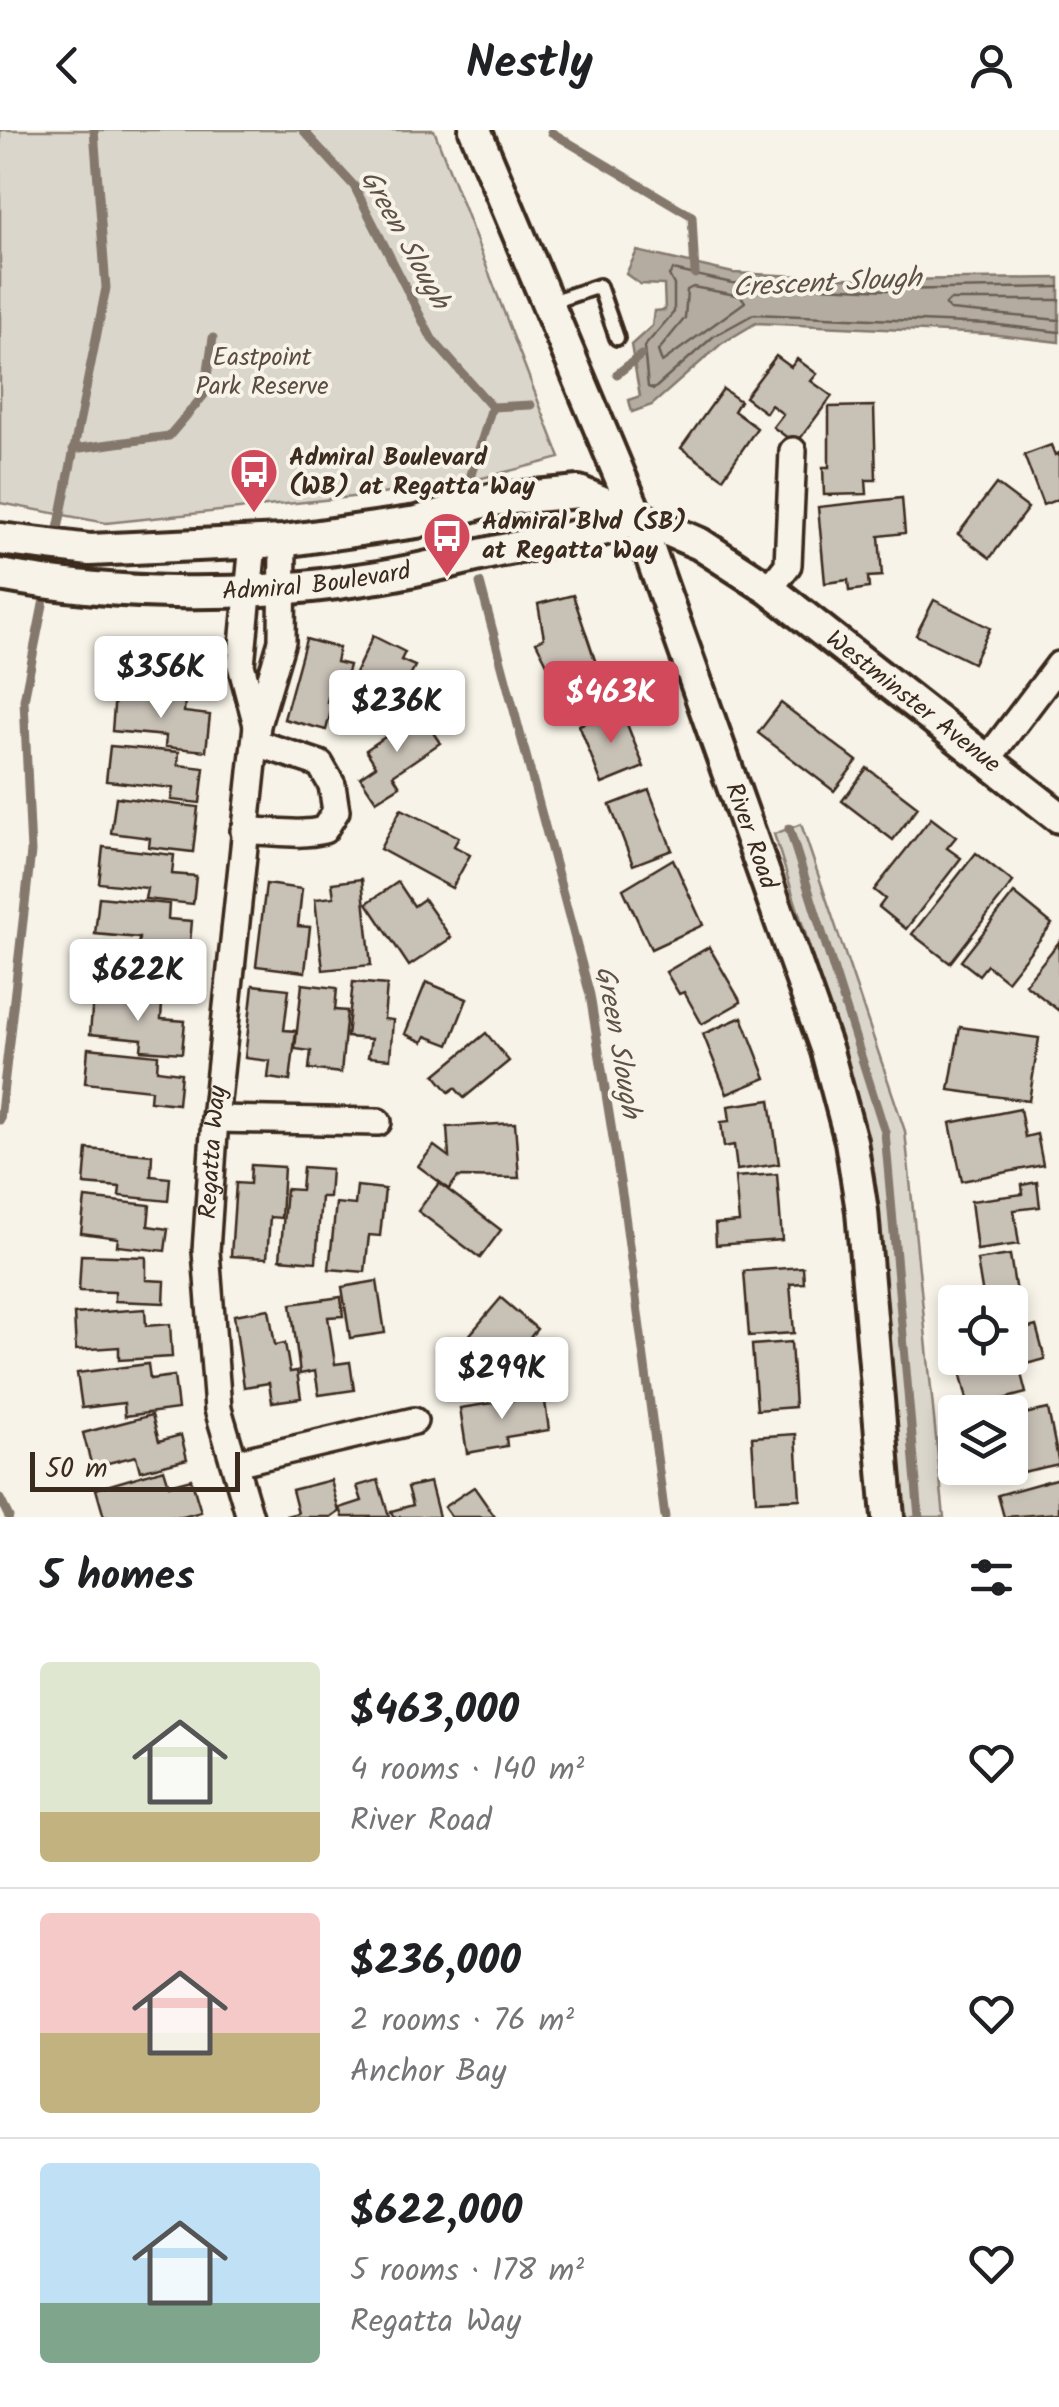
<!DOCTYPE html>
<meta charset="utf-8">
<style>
:root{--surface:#fff;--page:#f2f2f2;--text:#202124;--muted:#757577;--line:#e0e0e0;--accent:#d1495b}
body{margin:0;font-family:Kalam,sans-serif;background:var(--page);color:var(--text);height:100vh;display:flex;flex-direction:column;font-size:38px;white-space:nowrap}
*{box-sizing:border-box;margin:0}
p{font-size:32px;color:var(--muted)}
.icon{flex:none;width:55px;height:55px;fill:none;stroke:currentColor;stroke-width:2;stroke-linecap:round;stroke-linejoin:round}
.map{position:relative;height:1387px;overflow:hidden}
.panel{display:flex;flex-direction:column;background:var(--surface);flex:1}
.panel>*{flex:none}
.tools{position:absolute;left:938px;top:1155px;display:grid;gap:20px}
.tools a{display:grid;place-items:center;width:90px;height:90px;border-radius:10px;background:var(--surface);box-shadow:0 5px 15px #0003;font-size:50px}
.scale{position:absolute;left:30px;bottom:25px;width:210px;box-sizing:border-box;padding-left:10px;border:5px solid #3b2a1e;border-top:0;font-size:28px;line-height:35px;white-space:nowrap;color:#3b2a1e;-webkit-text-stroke:8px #f7f3e8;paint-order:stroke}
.price{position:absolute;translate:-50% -85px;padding:0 22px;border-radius:10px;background:#fff;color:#222;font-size:32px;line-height:65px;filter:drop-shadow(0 2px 5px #0008)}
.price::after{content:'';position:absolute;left:50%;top:60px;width:30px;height:22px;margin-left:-15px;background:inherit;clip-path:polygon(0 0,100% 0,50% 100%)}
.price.current{background:var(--accent);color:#fff}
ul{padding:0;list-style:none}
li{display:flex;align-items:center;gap:30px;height:250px;padding:0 40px}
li+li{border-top:2px solid var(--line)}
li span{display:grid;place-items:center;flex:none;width:280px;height:200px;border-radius:10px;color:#555}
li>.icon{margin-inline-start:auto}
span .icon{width:120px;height:120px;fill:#fffc;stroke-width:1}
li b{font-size:42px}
h2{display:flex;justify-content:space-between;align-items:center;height:120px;padding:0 40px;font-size:42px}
header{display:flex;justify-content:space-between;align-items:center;height:130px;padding:0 40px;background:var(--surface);font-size:45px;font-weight:800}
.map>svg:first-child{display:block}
.green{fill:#dbd6cb;stroke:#8b8074;stroke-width:2.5}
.water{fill:#b4aca0;stroke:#84786c;stroke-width:2.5}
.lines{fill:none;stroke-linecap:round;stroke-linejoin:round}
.shore{stroke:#6b5e52;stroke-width:2.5}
.stream{stroke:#84786c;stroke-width:9}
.building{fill:#c8c1b6;stroke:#3b2a1e;stroke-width:2.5}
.service-casing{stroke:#3b2a1e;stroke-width:20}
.minor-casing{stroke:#3b2a1e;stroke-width:32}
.tertiary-casing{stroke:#3b2a1e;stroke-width:38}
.service{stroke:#f7f3e8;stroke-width:12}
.minor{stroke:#f7f3e8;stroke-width:25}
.tertiary{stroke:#f7f3e8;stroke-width:30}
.labels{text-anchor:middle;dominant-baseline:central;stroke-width:8;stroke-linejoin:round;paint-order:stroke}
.park-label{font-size:25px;fill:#5b4c41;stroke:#f7f3e8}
.poi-label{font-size:25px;font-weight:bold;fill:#3b2a1e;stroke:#f7f3e8;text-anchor:start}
.street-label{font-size:25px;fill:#3b2a1e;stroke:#f7f3e8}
.water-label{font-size:28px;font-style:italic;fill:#5f5145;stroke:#f7f3e8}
</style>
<header><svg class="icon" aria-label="back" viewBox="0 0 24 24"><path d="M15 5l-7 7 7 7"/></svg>Nestly<svg class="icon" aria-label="person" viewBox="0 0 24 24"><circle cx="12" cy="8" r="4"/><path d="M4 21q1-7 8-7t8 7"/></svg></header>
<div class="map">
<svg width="1059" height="1387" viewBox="0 0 1059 1387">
<rect width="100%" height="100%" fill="#f7f3e8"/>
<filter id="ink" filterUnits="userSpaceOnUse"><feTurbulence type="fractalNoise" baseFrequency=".01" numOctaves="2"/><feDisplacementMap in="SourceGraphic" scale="20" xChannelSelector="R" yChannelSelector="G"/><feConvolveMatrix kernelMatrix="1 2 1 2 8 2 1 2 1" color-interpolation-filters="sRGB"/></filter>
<g filter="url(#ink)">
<g class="green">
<path d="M0 0H434L560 328 447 357 106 393 0 373Z"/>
<path d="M801 694 905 1001 944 1387H901L867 1017 852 952 774 704Z"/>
</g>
<path class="water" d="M637 121 733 143 887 150 1059 148V212L989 204 756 193 721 214 652 275 632 282 629 270 640 266 631 215 652 196 654 181 665 180 664 155 640 154 626 144Z"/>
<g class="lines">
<g class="shore">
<path d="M693 157 741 166 745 172 662 232 658 221 685 188 687 160Z"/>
<path d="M1059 157 887 160 732 153 673 140 669 145 674 155V182L644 217 648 257 654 259 714 206 754 184 990 194 1059 202"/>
<path d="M1059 170H950L945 175 950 180 1059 190"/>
</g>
<g class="stream">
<path d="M303 0 354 56 432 209 492 277"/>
<path d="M551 2 692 86 695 144"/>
<path d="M617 244 641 225"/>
<path d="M492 277 531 275"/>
<path d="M73 319 169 306 204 265 213 208"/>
<path d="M470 348 492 277"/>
<path d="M480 453 590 865 623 1070 665 1387"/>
<path d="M789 698 885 1002 919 1387"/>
<path d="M0 990 31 722 24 570 106 158 94 0"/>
<path d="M0 1369 9 1387"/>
</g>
</g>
<g class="building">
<path d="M776 226 791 237 797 229 817 244 811 251 832 266 796 314 773 297 783 284 771 275 766 283 745 267Z"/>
<path d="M723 259 740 271 734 281 757 298 723 348 681 318Z"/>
<path d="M874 276 876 350H866L867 364 824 365 823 337H829V277Z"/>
<path d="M1051 315 1055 325 1059 323V369L1043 375 1024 325Z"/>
<path d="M996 354 1028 378 990 428 958 404Z"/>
<path d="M902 368 905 403 879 406 882 446 868 447 869 458 849 461 848 450 825 453 818 377Z"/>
<path d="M573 465 603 554 565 569 536 512 544 508 538 474Z"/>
<path d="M934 470 990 498 973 533 916 505Z"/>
<path d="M373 506 405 522 401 530 415 536 400 565 388 559 375 586 342 571Z"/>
<path d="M306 509 339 518 336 532 349 535 344 555 332 552 327 572 333 574 326 600 284 589Z"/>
<path d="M119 515 189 516V542H213L212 566 169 565 170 552 118 551Z"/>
<path d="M115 564 185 570 184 582 210 585 206 621 165 617 166 606 112 601Z"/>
<path d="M781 573 857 631 834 661 758 603Z"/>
<path d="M621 579 644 637 602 654 579 595Z"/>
<path d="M420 583 440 613 393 645 400 656 376 671 360 647 376 636 366 620Z"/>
<path d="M110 616 179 622 178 635 204 638 200 673 171 670 173 658 106 651Z"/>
<path d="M867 638 918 677 893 710 842 671Z"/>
<path d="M649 660 672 720 633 735 610 675Z"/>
<path d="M116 667 198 677 193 722 149 717 150 708 111 703Z"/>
<path d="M401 679 459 707 454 716 470 725 452 758 380 719Z"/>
<path d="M931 688 956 707 947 718 961 728 906 799 879 777 885 769 874 760Z"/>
<path d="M103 717 174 725 172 744 196 746 193 774 145 769 147 758 99 753Z"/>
<path d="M976 723 1013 752 950 833 912 804Z"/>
<path d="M673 729 703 795 651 819 623 759Z"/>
<path d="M362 749 371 835 323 840 315 769 334 767 332 753Z"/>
<path d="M398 752 414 776 424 769 451 808 409 836 367 773Z"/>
<path d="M266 754 302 759 298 796 310 797 305 842 256 836Z"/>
<path d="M1014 763 1052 794 1007 851 987 835 979 845 961 831Z"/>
<path d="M99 767 169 774 168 789 192 791 189 824 138 819 139 808 95 804Z"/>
<path d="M1059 812V881L1025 854Z"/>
<path d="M709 817 741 872 702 894 684 862 679 864 666 842Z"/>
<path d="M111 819 167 825 165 845 184 847 182 869 153 866 154 859 107 855Z"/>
<path d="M353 852 387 855 384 889 393 890 390 929 368 927 371 909 347 907Z"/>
<path d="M426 852 467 869 449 915 426 906 423 912 405 904Z"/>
<path d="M302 854 337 858 335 880 347 881 341 943 309 939 311 921 295 919Z"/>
<path d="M253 855 289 859 284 900 296 901 290 951 268 948 270 931 245 928Z"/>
<path d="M93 868 162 874 161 889 185 891 182 923 141 920 142 909 90 904Z"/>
<path d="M742 887 766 948 727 964 703 904Z"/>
<path d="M960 897 1039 908 1029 971 949 960Z"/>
<path d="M486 903 509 931 464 968 455 958 449 962 435 945Z"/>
<path d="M88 918 158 925 157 940 181 943 178 974 150 971 151 960 85 953Z"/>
<path d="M770 970 779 1034 737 1040 734 1015 724 1017 721 992 730 991 728 976Z"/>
<path d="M1020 979 1025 1007 1037 1004 1043 1035 962 1051 950 993Z"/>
<path d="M515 993 519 1048 458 1047 449 1059 418 1036 434 1016 449 1027 447 997Z"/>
<path d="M87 1019 152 1025 151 1046 170 1048 168 1071 119 1066 120 1057 84 1054Z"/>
<path d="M251 1035 284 1037 281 1088 270 1087 267 1128 231 1126 236 1053 250 1054Z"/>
<path d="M303 1037 331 1039 329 1067H321L316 1132 280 1129 286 1059 301 1060Z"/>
<path d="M777 1044 782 1110 716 1115 715 1094 739 1092 735 1047Z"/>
<path d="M1037 1052 1040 1077 1014 1080 1019 1114 977 1120 971 1071 1023 1064 1022 1055Z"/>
<path d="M439 1053 501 1100 480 1128 418 1081Z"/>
<path d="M357 1056 385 1059 380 1106 369 1105 365 1142 329 1139 336 1073 355 1075Z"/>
<path d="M85 1068 150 1075 148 1096 168 1099 165 1121 117 1116 118 1108 81 1103Z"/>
<path d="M81 1125 146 1127V1150L165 1151 164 1173 115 1171V1162L79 1161Z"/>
<path d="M1010 1125 1019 1181 1010 1183V1172H984L977 1130Z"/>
<path d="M803 1137 804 1153 790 1154 794 1203 749 1206 744 1141Z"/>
<path d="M377 1151 385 1203 350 1208 342 1157Z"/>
<path d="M341 1167 343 1186 328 1187 335 1234 350 1232 354 1260 319 1265 315 1241 300 1244 291 1174Z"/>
<path d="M501 1168 537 1199 509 1233 499 1225 491 1235 479 1224 465 1240 451 1227Z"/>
<path d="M145 1179 146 1196 170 1194 172 1227 119 1230V1217L76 1220 74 1184Z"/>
<path d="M269 1179 275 1215 285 1213 290 1242 297 1241 301 1268 272 1272 269 1253 244 1257 234 1185Z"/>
<path d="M1036 1196 1045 1229 1019 1236 1026 1263 969 1278 961 1245 974 1241 971 1228H1010V1203Z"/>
<path d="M791 1212 795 1277 757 1280 752 1215Z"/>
<path d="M148 1234 150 1249 174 1246 178 1279 125 1286 124 1273 82 1278 77 1243Z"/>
<path d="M544 1265 549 1300 506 1307 507 1316 467 1323 460 1278Z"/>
<path d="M1048 1279 1059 1334 1018 1343 1010 1287Z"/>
<path d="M152 1285 159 1311 181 1305 187 1329 140 1341 136 1326 92 1337 83 1303Z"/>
<path d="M796 1304 800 1369 756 1371 752 1307Z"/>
<path d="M164 1339 169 1355 191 1349 201 1382 183 1387H104L96 1359Z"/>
<path d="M1059 1348V1383L1004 1387 998 1365Z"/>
<path d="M331 1350 339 1382 332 1387H282L298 1383 292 1360Z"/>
<path d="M378 1350 389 1387H343L340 1378 362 1371 357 1356Z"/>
<path d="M430 1352 439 1387H393L391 1381 413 1375 408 1357Z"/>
<path d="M474 1357 495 1387H451L444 1377Z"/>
</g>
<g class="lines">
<g class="service-casing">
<path id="service" d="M548 173 599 156 617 208"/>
</g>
<g class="minor-casing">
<g id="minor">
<path d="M253 414 241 535 257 595"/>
<path d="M769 459 788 435 793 321"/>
<path d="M987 630 1059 535"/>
<path d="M244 701C272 700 297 707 324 700L336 681 332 655 320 634 257 613"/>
<path d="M215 989 378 992"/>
<path d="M235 1333 414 1291"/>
<path id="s1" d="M250 1387 218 1279 206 1121 215 989 257 595 282 511 283 411"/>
</g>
</g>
<g class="tertiary-casing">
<g id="tertiary">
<path id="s2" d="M475 0 638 389 827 921 851 1011 862 1081 888 1387"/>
<path id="s3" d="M0 409 90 420 283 411 417 392 490 370 579 362 700 414 769 459 1059 687"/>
<path id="s4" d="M0 445C120 467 251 468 371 448 414 442 456 430 498 421 546 411 592 406 638 389"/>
</g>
</g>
<use href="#service" class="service"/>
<use href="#minor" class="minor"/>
<use href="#tertiary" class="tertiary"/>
</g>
</g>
<defs>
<g id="bus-pin" transform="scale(2.5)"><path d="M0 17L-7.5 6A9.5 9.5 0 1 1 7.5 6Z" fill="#d1495b" stroke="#f7f3e8"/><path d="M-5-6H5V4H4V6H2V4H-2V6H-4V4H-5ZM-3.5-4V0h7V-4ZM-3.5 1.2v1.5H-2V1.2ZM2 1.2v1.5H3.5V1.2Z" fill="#fff"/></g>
</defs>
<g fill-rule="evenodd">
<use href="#bus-pin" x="254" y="342"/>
<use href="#bus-pin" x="447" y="406"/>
</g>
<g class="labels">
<g class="park-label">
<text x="262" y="228">Eastpoint<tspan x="262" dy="29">Park Reserve</tspan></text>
</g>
<g class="poi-label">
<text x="289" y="328">Admiral Boulevard<tspan x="289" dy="29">(WB) at Regatta Way</tspan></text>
<text x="482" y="392">Admiral Blvd (SB)<tspan x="482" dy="29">at Regatta Way</tspan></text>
</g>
<g class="street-label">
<text stroke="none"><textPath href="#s4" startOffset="318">Admiral Boulevard</textPath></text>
<text stroke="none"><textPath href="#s3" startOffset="982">Westminster Avenue</textPath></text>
<text stroke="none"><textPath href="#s2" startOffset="758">River Road</textPath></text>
<text stroke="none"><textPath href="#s1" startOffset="370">Regatta Way</textPath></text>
</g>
<g class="water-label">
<text transform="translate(404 110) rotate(61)">Green Slough</text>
<text transform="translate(827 154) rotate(-3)">Crescent Slough</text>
<text transform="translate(617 912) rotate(80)">Green Slough</text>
</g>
</g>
</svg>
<div class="tools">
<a><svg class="icon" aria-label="locate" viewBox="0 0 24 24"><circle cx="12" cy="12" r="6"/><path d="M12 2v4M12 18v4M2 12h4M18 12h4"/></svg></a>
<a><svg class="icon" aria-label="layers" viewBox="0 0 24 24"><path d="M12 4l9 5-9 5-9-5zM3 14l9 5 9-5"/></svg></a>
</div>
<div class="scale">50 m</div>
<b class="price" style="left:161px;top:591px">$356K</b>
<b class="price current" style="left:611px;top:616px">$463K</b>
<b class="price" style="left:397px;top:625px">$236K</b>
<b class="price" style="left:138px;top:894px">$622K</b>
<b class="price" style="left:502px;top:1292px">$299K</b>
</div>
<section class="panel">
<h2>5 homes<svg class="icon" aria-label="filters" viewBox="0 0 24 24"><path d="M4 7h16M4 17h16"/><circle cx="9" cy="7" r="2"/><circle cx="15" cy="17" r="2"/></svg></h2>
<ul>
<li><span style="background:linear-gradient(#dfe7d0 75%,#c2b280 0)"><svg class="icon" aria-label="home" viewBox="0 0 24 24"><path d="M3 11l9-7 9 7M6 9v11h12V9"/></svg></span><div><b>$463,000</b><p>4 rooms · 140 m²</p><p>River Road</p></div><svg class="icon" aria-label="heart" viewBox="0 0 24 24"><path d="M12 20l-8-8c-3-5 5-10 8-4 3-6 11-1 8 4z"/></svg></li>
<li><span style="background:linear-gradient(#f6c9c9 60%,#c2b280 0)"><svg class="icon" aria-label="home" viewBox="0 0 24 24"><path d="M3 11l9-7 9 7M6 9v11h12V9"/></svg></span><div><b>$236,000</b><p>2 rooms · 76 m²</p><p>Anchor Bay</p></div><svg class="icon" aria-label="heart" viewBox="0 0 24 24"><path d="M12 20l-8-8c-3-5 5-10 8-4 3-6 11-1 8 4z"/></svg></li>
<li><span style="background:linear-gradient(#bfe0f5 70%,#7fa58c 0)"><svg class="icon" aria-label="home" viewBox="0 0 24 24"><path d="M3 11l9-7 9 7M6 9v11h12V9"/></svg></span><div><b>$622,000</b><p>5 rooms · 178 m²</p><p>Regatta Way</p></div><svg class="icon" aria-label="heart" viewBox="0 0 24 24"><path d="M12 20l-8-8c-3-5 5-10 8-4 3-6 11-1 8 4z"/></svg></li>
</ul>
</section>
